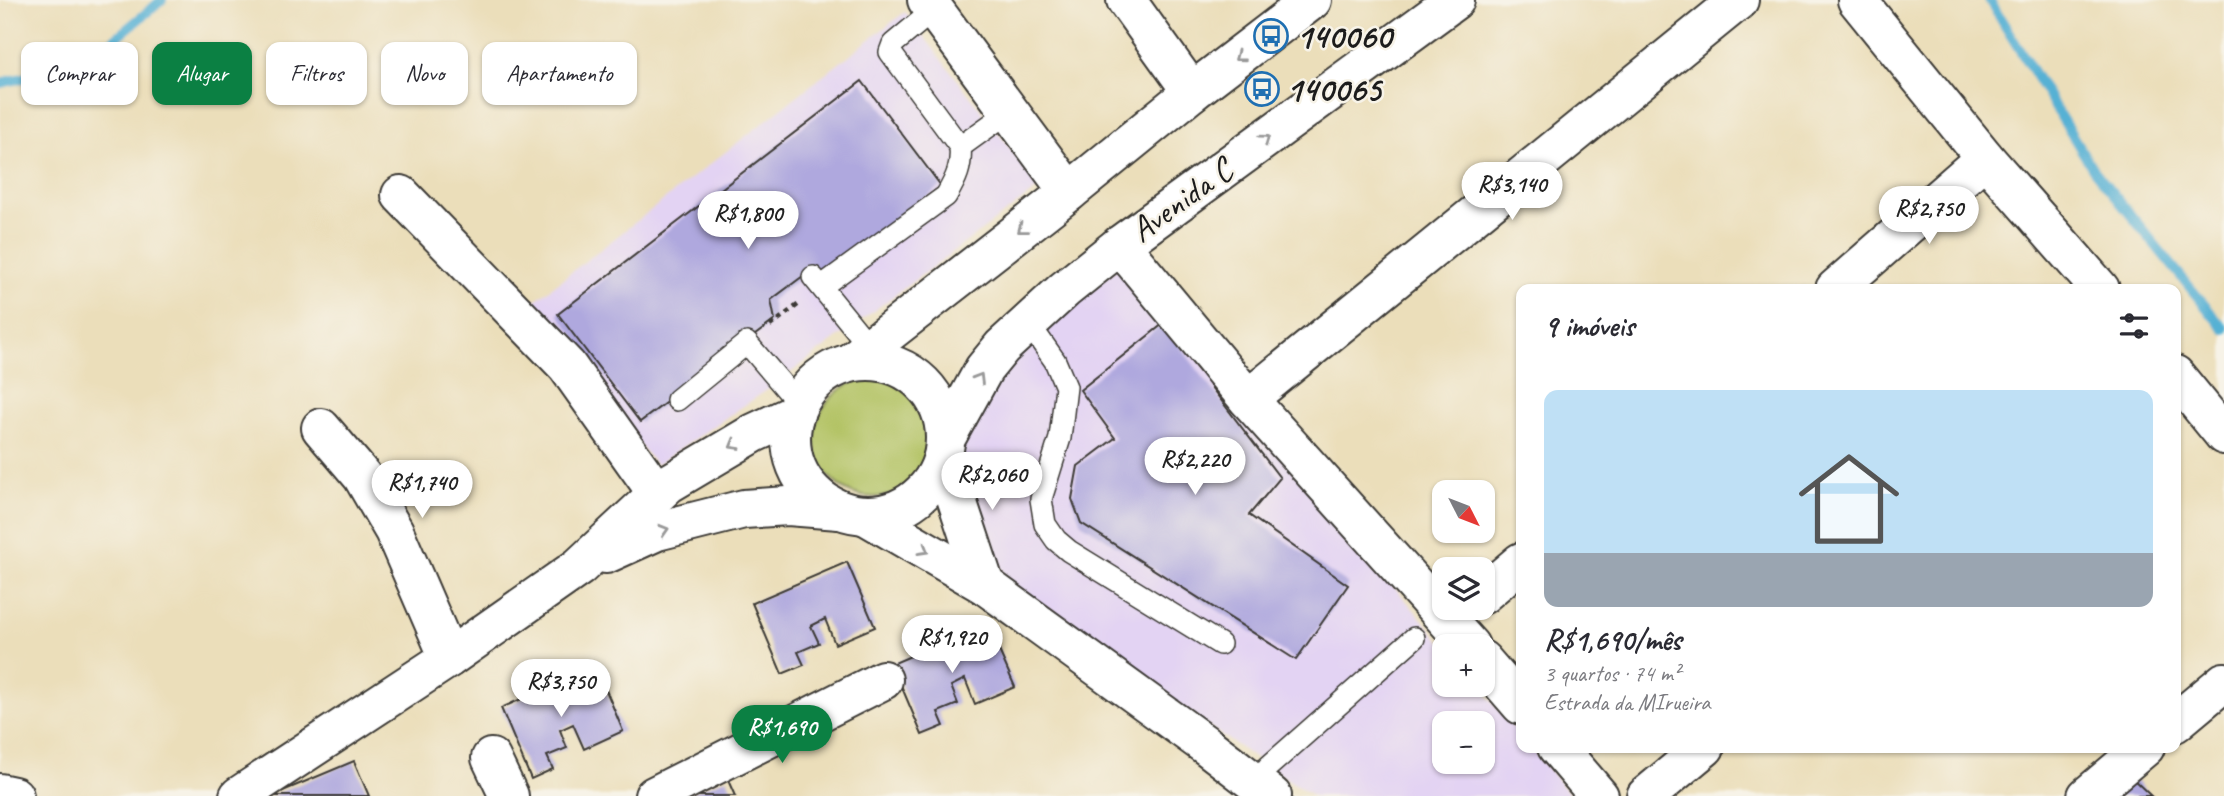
<!DOCTYPE html>
<html lang="pt">
<meta charset="utf-8">
<style>
:root{--surface:#fff;--page:#f2f2f3;--text:#2b2b33;--muted:#7c7c81;--accent:#0b8043}
body{margin:0;font-family:Caveat,sans-serif;background:var(--page);color:var(--text);height:100vh;display:flex;flex-direction:column;font-size:26px;white-space:nowrap}
*{box-sizing:border-box;margin:0}
p{font-size:23px;color:var(--muted)}
.icon{flex:none;width:38px;height:38px;fill:none;stroke:currentColor;stroke-width:2;stroke-linecap:round;stroke-linejoin:round}
.map{position:relative;flex:1;overflow:hidden}
.panel{position:absolute;left:1516px;top:284px;width:665px;height:469px;display:flex;flex-direction:column;background:var(--surface);border-radius:14px;box-shadow:0 2px 5px #0004}
.panel>*{flex:none}
.hud{position:absolute;left:21px;top:42px;width:665px;height:63px;display:flex;gap:14px}
.needle{width:46px;rotate:132deg}
.buttons{position:absolute;left:1432px;top:480px;display:grid;gap:14px}
.buttons a{display:grid;place-items:center;width:63px;height:63px;border-radius:14px;background:var(--surface);box-shadow:0 2px 5px #0004;font-size:35px}
.price{position:absolute;translate:-50% -60px;padding:0 16px;border-radius:24px;background:#fff;color:#222;font-size:23px;line-height:46px;filter:drop-shadow(0 2px 4px #0008)}
.price::after{content:'';position:absolute;left:50%;top:42px;width:21px;height:16px;margin-left:-10px;background:inherit;clip-path:polygon(0 0,100% 0,50% 100%)}
.price.current{background:var(--accent);color:#fff}
ul{padding:0;list-style:none}
li{display:grid;align-content:center;gap:14px;height:371px;padding:0 28px}
li span{display:grid;place-items:center;height:217px;border-radius:14px;color:#555}
li>.icon{margin-inline-start:auto}
span .icon{width:126px;height:126px;fill:#fffc;stroke-width:1}
li b{font-size:30px}
h2{display:flex;justify-content:space-between;align-items:center;height:84px;padding:0 28px;font-size:30px}
.tag{padding:0 24px;border-radius:14px;background:var(--surface);box-shadow:0 2px 5px #0004;font-size:24px;line-height:63px}
.tag.current{background:var(--accent);color:#fff}
.map>svg:first-child{display:block}
.built{fill:#e3d3f3;fill-rule:evenodd}
.green{fill:#b3c365;stroke:#687040;stroke-width:2}
.lines{fill:none;stroke-linecap:round;stroke-linejoin:round}
.stream{stroke:#57b1d4;stroke-width:10}
.building{fill:#afa8de}
.lane-casing{stroke:#3b3934;stroke-width:24}
.street-casing{stroke:#3b3934;stroke-width:42}
.secondary-casing{stroke:#3b3934;stroke-width:42}
.primary-casing{stroke:#3b3934;stroke-width:42}
.path{stroke:#3b3934;stroke-width:4.5;stroke-dasharray:5 5;stroke-linecap:butt}
.lane{stroke:#fff;stroke-width:21}
.street{stroke:#fff;stroke-width:38}
.secondary{stroke:#fff;stroke-width:38}
.primary{stroke:#fff;stroke-width:38}
.oneway{stroke:#999}
.labels{text-anchor:middle;dominant-baseline:central;stroke-width:5;stroke-linejoin:round;paint-order:stroke}
.poi-label{font-size:35px;font-weight:bold;fill:#1c1c1c;stroke:#f7f3e8;text-anchor:start}
.street-label{font-size:35px;fill:#1c1c1c;stroke:#f7f3e8}
</style>
<div class="map">
<svg width="2224" height="796" viewBox="0 0 2224 796">
<rect width="100%" height="100%" fill="#f7f3e8"/>
<filter id="ink" filterUnits="userSpaceOnUse"><feTurbulence type="fractalNoise" baseFrequency=".0143" numOctaves="2"/><feDisplacementMap in="SourceGraphic" scale="14" xChannelSelector="R" yChannelSelector="G"/><feConvolveMatrix kernelMatrix="1 2 1 2 8 2 1 2 1" color-interpolation-filters="sRGB"/></filter>
<filter id="wash" filterUnits="userSpaceOnUse"><feTurbulence type="fractalNoise" baseFrequency=".00686" numOctaves="4" result="noise"/><feDisplacementMap in="SourceGraphic" scale="28" xChannelSelector="R" yChannelSelector="G"/><feGaussianBlur stdDeviation="1.57" result="paint"/><feColorMatrix in="noise" values="0 0 0 0 0 0 0 0 0 0 0 0 0 0 0 0 0 1.4 0 .05"/><feComposite in="paint" operator="in"/></filter>
<g filter="url(#wash)">
<rect width="100%" height="100%" fill="#ebdeba"/>
<g class="built">
<path d="M905 12 1040 187 770 388 656 465 528 306Z"/>
<path d="M1119 266 1445 646H1444V684H1477L1521 736V747H1530L1571 796H1314L1268 767 1017 595 993 556 958 444 976 403 1036 334ZM1444 723H1482V761H1444Z"/>
</g>
<circle class="green" cx="874" cy="438" r="59"/>
<g class="lines">
<g class="stream">
<path d="M1989 0 2093 169 2224 329"/>
<path d="M0 83 83 65 162 0"/>
</g>
</g>
<g id="blocks">
<g class="building">
<path d="M862 81 941 186 823 276 815 267 771 300 775 320 640 422 558 314Z"/>
<path d="M1163 324 1280 478 1249 515 1348 585 1296 660 1081 523 1072 499 1078 466 1115 438 1080 390Z"/>
<path d="M847 562 875 627 835 644 825 619 811 626 819 643 798 652 804 665 782 674 752 603Z"/>
<path d="M987 623 1015 687 975 704 965 679 951 686 958 704 938 712 944 726 922 735 892 664Z"/>
<path d="M596 666 623 731 584 749 573 724 560 730 567 748 547 756 553 769 531 779 501 708Z"/>
<path d="M354 761 369 796H271Z"/>
<path d="M2131 777 2151 796H2112Z"/>
<path d="M727 778 735 796H684Z"/>
</g>
</g>
</g>
<g filter="url(#ink)">
<use href="#blocks" fill-opacity="0" stroke="#3b3934" stroke-width="2"/>
<g class="lines">
<g class="lane-casing">
<g id="lane">
<path d="M960 147 1010 111"/>
<path d="M813 277 869 346"/>
<path d="M822 286 946 196C956 179 962 167 960 147L890 52 893 44 934 10"/>
<path d="M1036 334 1055 361 1066 387 1060 438 1041 499 1045 524 1056 540 1069 551 1220 644"/>
<path d="M677 400 747 343 799 404"/>
<path d="M1268 767 1414 638"/>
</g>
</g>
<g class="street-casing">
<g id="street">
<path d="M927 0 1069 192"/>
<path d="M1126 0 1192 92"/>
<path d="M1857 0 1985 158 2100 289"/>
<path d="M401 195 567 366 657 493"/>
<path d="M1120 245 1248 399 1470 646"/>
<path d="M1835 289 1985 158"/>
<path d="M2175 375 2224 435"/>
<path d="M1248 399 1739 0"/>
<path d="M321 428 362 476 394 531 449 658"/>
<path d="M1482 595 1521 562"/>
<path d="M1482 660 1521 705"/>
<path d="M2175 723 2224 682"/>
<path d="M1557 747 1599 796"/>
<path d="M491 758 509 796"/>
<path d="M654 796 883 680"/>
<path d="M1646 796 1705 747"/>
<path d="M2087 796 2145 747"/>
</g>
</g>
<g class="secondary-casing">
<g id="secondary">
<path d="M943 458 985 585"/>
<path d="M865 515 985 585 1207 746 1272 796"/>
<path d="M0 793 14 796"/>
</g>
</g>
<g class="primary-casing">
<g id="primary">
<circle cx="868" cy="438" r="77"/>
<path d="M851 362 1069 192 1192 92 1312 0"/>
<path d="M946 438 984 369 1002 347 1064 290 1120 245 1455 0"/>
<path d="M606 554 657 531 744 509 788 506 839 510"/>
<path d="M239 796 449 658 579 567 668 484 754 433 795 414"/>
</g>
</g>
<path class="path" d="M770 326 799 304"/>
<use href="#lane" class="lane"/>
<use href="#street" class="street"/>
<use href="#secondary" class="secondary"/>
<use href="#primary" class="primary"/>
</g>
<defs><path id="oneway-chevron" d="M-2-3.5L2.5 0L-2 3.5" fill="none" stroke-width="1.6" stroke-linecap="round" stroke-linejoin="round" transform="scale(1.75)"/></defs>
<g class="oneway">
<use href="#oneway-chevron" transform="translate(1239 57) rotate(143)"/>
<use href="#oneway-chevron" transform="translate(1265 139) rotate(-36)"/>
<use href="#oneway-chevron" transform="translate(1022 229) rotate(142)"/>
<use href="#oneway-chevron" transform="translate(979 378) rotate(-59)"/>
<use href="#oneway-chevron" transform="translate(734 445) rotate(150)"/>
<use href="#oneway-chevron" transform="translate(664 530) rotate(-17)"/>
<use href="#oneway-chevron" transform="translate(924 550) rotate(30)"/>
</g>
</g>
<defs>
<g id="bus-ring" transform="scale(1.75)"><circle r="9.5" fill="#f7f3e8" stroke="#1f6fb2" stroke-width="1.5"/><path d="M-5-6H5V4H4V6H2V4H-2V6H-4V4H-5ZM-3.5-4V0h7V-4ZM-3.5 1.2v1.5H-2V1.2ZM2 1.2v1.5H3.5V1.2Z" fill="#1f6fb2"/></g>
</defs>
<g fill-rule="evenodd">
<use href="#bus-ring" x="1271" y="36"/>
<use href="#bus-ring" x="1262" y="89"/>
</g>
<g class="labels">
<g class="poi-label">
<text x="1296" y="36">140060</text>
<text x="1286" y="89">140065</text>
</g>
<g class="street-label">
<text transform="translate(1181 200) rotate(-36)">Avenida C</text>
</g>
</g>
</svg>
<div class="buttons">
<a><svg class="needle" viewBox="-14 -14 28 28"><path d="M0-13l5 13h-10z" fill="#e53935"/><path d="M0 13l5-13h-10z" fill="#7c7c81"/></svg></a>
<a><svg class="icon" aria-label="layers" viewBox="0 0 24 24"><path d="M12 4l9 5-9 5-9-5zM3 14l9 5 9-5"/></svg></a>
<a>+</a>
<a>−</a>
</div>
<b class="price" style="left:1512px;top:222px">R$3,140</b>
<b class="price" style="left:1929px;top:246px">R$2,750</b>
<b class="price" style="left:748px;top:251px">R$1,800</b>
<b class="price" style="left:1195px;top:497px">R$2,220</b>
<b class="price" style="left:992px;top:512px">R$2,060</b>
<b class="price" style="left:422px;top:520px">R$1,740</b>
<b class="price" style="left:952px;top:675px">R$1,920</b>
<b class="price" style="left:561px;top:719px">R$3,750</b>
<b class="price current" style="left:782px;top:765px">R$1,690</b>
<div class="hud">
<a class="tag">Comprar</a>
<a class="tag current">Alugar</a>
<a class="tag">Filtros</a>
<a class="tag">Novo</a>
<a class="tag">Apartamento</a>
</div>
<section class="panel">
<h2>9 imóveis<svg class="icon" aria-label="filters" viewBox="0 0 24 24"><path d="M4 7h16M4 17h16"/><circle cx="9" cy="7" r="2"/><circle cx="15" cy="17" r="2"/></svg></h2>
<ul>
<li><span style="background:linear-gradient(#bfe0f5 75%,#9aa5b1 0)"><svg class="icon" aria-label="home" viewBox="0 0 24 24"><path d="M3 11l9-7 9 7M6 9v11h12V9"/></svg></span><div><b>R$1,690/mês</b><p>3 quartos · 74 m²</p><p>Estrada da MIrueira</p></div></li>
</ul>
</section>
</div>
